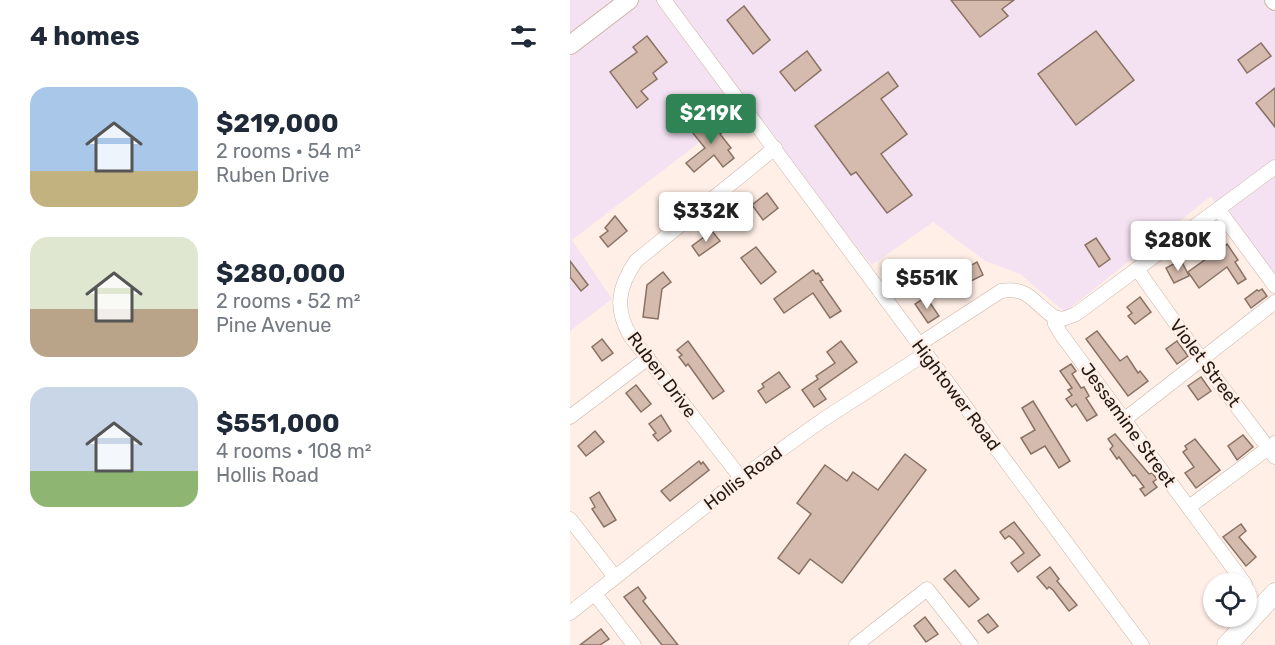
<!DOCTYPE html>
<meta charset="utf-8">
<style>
:root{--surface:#fff;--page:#f6f6f7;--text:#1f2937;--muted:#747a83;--accent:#2f8355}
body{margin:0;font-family:Rubik,sans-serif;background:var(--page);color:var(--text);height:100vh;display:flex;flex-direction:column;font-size:22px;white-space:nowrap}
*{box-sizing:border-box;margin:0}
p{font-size:20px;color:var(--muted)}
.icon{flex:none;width:33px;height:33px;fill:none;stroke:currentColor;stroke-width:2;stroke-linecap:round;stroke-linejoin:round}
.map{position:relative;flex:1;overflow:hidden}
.panel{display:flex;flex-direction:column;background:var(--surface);width:570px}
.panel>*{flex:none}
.buttons{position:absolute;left:633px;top:573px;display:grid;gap:12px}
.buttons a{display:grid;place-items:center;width:54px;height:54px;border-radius:50%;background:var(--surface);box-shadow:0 2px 4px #0004;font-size:30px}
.price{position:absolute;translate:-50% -51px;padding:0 14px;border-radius:6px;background:#fff;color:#222;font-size:20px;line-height:39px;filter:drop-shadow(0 2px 3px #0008)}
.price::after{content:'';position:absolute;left:50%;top:36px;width:18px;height:14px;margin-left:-9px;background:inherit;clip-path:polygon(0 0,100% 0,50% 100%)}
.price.selected{background:var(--accent);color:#fff}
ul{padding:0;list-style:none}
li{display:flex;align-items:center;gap:18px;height:150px;padding:0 30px}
li span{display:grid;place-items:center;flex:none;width:168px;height:120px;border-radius:18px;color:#555}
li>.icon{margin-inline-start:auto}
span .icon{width:72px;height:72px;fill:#fffc;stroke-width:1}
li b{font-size:26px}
h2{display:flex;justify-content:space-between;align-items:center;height:72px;padding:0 30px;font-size:26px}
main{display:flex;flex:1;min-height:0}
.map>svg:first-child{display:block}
.commercial{fill:#f4e2f3}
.building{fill:#d5bbad;stroke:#897264;stroke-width:1.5}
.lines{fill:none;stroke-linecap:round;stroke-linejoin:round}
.minor-casing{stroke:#ccb3a5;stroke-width:15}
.major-casing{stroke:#ccb3a5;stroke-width:20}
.highway-casing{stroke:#ccb3a5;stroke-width:21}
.minor{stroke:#fff;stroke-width:14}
.major{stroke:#fff;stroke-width:18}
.highway{stroke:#fff;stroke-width:20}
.labels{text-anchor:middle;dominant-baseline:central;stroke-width:5;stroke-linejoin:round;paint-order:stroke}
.street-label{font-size:18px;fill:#241a15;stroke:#ffefe6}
</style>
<main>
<section class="panel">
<h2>4 homes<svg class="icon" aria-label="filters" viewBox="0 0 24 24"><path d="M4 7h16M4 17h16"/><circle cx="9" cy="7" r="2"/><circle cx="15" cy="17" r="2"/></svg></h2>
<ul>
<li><span style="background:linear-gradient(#a9c7e8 70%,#c2b280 0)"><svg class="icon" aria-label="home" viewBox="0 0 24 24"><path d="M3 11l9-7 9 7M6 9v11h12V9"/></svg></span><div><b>$219,000</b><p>2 rooms · 54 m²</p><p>Ruben Drive</p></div></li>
<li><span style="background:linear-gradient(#dfe7d0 60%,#b9a48a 0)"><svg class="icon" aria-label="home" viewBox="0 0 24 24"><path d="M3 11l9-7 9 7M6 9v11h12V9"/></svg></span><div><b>$280,000</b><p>2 rooms · 52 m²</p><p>Pine Avenue</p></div></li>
<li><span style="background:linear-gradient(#c9d6e8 70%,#8fb573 0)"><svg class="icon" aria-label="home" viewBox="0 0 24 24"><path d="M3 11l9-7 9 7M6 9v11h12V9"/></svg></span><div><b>$551,000</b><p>4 rooms · 108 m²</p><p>Hollis Road</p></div></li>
</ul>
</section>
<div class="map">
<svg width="705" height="645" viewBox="0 0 705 645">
<rect width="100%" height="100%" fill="#ffefe6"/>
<path class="commercial" d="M0 0H705V292L641 196 495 312 450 274 415 261 363 222 302 265 172 110 2 240 42 299 0 331Z"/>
<g class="building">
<path d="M381 0H444L432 9 438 16 410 37Z"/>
<path d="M174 6 200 40 183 54 157 20Z"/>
<path d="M526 31 564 80 506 125 468 74Z"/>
<path d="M77 36 97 62 83 73 87 79 71 91 78 99 67 108 40 72 67 52 63 47Z"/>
<path d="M691 43 701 56 677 73 668 60Z"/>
<path d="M237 51 251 70 225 91 210 72Z"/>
<path d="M318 72 328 86 311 99 337 134 311 154 342 195 317 213 286 172 281 175 245 126Z"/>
<path d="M705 88V127L686 103Z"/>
<path d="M143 116 154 131 150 134 161 148 158 150 164 158 153 167 144 155 124 172 116 163 135 148 122 132Z"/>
<path d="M197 193 208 208 193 220 182 205Z"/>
<path d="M45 216 57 231 38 247 30 237 38 231 35 228Z"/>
<path d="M142 231 150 241 129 256 122 246Z"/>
<path d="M526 238 540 259 529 267 515 245Z"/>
<path d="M657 244 668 260 665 262 676 279 668 284 657 267 629 288 618 272Z"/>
<path d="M186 247 206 272 191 284 171 258Z"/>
<path d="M611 260 619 276 604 283 596 268Z"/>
<path d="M0 261 18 285 11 291 0 277Z"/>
<path d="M407 262 413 275 401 281 394 269Z"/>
<path d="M339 264 350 273 337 283 328 272Z"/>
<path d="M243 270 246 274 248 273 253 280 250 281 271 311 260 318 243 293 214 313 204 299Z"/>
<path d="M93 272 101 282 92 289 88 319 73 317 77 285Z"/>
<path d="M692 289 697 296 681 308 675 299 687 290 689 291Z"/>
<path d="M356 297 369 316 358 323 345 304Z"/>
<path d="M570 297 581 312 565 324 558 316 562 313 557 307Z"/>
<path d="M527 331 550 361 557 356 568 373 570 371 578 381 558 396 516 339Z"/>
<path d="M32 339 43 353 32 361 22 347Z"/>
<path d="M118 341 154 391 143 399 118 364 116 366 109 357 112 355 107 350Z"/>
<path d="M271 341 287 362 249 389 256 399 244 407 232 390 248 379 246 376 265 363 257 352Z"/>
<path d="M607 341 618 356 607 364 596 349Z"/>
<path d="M501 364 506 371 502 374 511 388 514 387 519 396 516 398 527 415 517 421 506 404 502 407 496 399 502 395 498 390 502 388 490 371Z"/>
<path d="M209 372 220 387 196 403 188 391 194 387 192 384Z"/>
<path d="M631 377 641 391 628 400 618 386Z"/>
<path d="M66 385 81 404 71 412 56 393Z"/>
<path d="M463 401 500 461 489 468 475 446 461 454 451 438 465 430 452 408Z"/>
<path d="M91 415 101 431 88 441 83 435 86 433 79 424Z"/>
<path d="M25 431 34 442 16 456 8 446Z"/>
<path d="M545 434 579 474 582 473 587 479 583 482 587 487 575 496 570 489 574 487 565 475 563 476 549 457 547 459 540 449 543 446 538 439Z"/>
<path d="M673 435 683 447 667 460 658 446Z"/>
<path d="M625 439 650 470 626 488 615 473 624 467 613 452 617 449 615 446Z"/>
<path d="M335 454 356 470 272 583 240 559 229 574 208 558 241 514 227 503 255 465 277 481 283 472 308 490Z"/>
<path d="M129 461 131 464 133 462 139 470 100 501 91 491Z"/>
<path d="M29 492 46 520 34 527 22 509 25 507 20 498Z"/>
<path d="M444 522 470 555 448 572 441 563 454 553 444 540 439 536 435 539 430 532Z"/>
<path d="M671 524 676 531 669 537 686 557 676 566 653 537Z"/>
<path d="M480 567 489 579 487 581 507 605 499 611 483 590 479 587 477 589 467 577Z"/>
<path d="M385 570 409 599 399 607 374 579Z"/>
<path d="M68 587 76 598 73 601 108 645H92L54 597Z"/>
<path d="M418 614 428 626 418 633 408 621Z"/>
<path d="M355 617 368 634 356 642 344 626Z"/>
<path d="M31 629 39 639 30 645H10Z"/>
</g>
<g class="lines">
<g class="minor-casing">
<g id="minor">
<path d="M94 0 572 645"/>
<path d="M648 209 705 286"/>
<path d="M567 269 631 359 705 457"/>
<path d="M484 317 493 319 506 314 705 167"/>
<path d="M348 345 431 291C459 286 464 304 484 317L485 324 491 334 675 584"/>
<path d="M0 417 78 358"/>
<path d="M555 419 705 302"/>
<path d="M171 478 61 337C44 309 48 287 66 261L205 148"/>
<path d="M619 507 705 443"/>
<path d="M0 519 45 577"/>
<path d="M25 594 64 645"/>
<path d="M0 613 171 478 254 419 355 354"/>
<path d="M286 645 357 589 401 645"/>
</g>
</g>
<g class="major-casing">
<g id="major">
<path d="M704 0 705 1"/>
<path d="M0 45 59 0"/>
</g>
</g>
<g class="highway-casing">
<path id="highway" d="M657 645 705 593"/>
</g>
<use href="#minor" class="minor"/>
<use href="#major" class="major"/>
<use href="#highway" class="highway"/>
</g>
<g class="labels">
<g class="street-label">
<text transform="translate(635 363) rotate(53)">Violet Street</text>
<text transform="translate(92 375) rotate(53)">Ruben Drive</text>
<text transform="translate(386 395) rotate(53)">Hightower Road</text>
<text transform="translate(558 425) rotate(54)">Jessamine Street</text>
<text transform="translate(173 478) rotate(-37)">Hollis Road</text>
</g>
</g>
</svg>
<div class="buttons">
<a><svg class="icon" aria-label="locate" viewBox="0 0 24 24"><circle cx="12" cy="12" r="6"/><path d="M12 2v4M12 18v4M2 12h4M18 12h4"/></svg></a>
</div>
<b class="price selected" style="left:141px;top:145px">$219K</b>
<b class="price" style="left:136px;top:243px">$332K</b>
<b class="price" style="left:608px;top:272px">$280K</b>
<b class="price" style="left:357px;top:310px">$551K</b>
</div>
</main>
